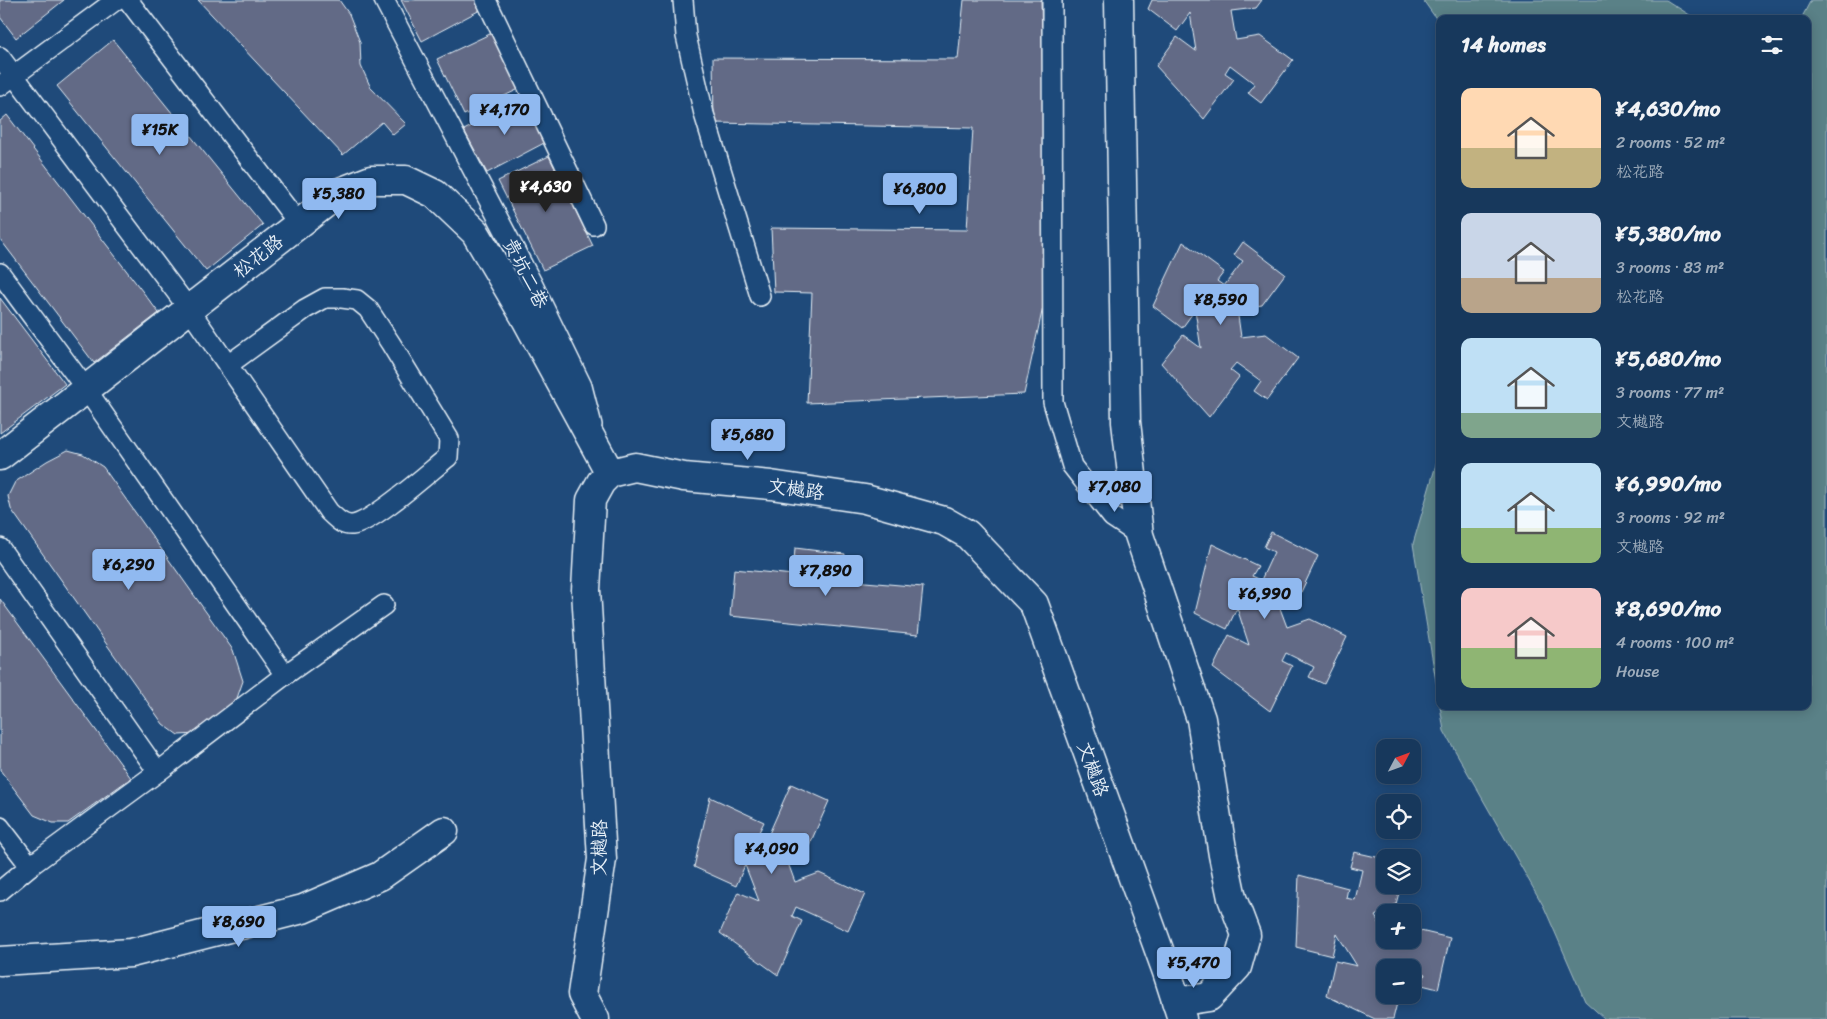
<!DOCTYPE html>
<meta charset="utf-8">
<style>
:root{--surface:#17385c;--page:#244365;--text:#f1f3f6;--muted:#9eacbb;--line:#365272;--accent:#90b9f0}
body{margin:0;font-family:Sriracha,"LXGW WenKai TC",sans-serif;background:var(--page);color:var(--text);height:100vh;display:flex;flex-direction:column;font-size:19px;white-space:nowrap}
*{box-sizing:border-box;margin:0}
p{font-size:16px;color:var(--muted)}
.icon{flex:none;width:28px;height:28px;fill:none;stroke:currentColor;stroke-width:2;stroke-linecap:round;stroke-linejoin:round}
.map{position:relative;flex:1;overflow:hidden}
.drawer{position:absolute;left:1436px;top:15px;width:375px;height:695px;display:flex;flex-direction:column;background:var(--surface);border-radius:10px;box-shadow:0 2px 12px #0003,0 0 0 1px var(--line)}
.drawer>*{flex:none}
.needle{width:32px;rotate:49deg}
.buttons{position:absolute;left:1376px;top:739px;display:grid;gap:10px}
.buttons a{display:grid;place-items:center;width:45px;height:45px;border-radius:10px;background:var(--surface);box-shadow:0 2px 12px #0003,0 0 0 1px var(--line);font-size:25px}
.price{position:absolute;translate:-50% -42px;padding:0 11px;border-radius:5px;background:var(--accent);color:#111;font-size:16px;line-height:32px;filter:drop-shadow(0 1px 2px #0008)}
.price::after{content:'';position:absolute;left:50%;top:30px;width:15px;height:11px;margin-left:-8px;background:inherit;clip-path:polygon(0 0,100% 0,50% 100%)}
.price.selected{background:#222;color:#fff}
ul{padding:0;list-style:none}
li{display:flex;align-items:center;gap:15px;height:125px;padding:0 25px}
li span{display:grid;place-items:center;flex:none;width:140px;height:100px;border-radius:10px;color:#555}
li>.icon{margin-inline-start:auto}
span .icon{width:60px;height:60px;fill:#fffc;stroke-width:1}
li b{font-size:21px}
h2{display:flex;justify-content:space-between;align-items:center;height:60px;padding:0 25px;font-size:21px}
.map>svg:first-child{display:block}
.green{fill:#5a8187;stroke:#a1b9c0}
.building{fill:#626a86;stroke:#e8f1f8}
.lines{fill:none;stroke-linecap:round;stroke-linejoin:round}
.lane-casing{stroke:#e8f1f8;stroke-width:22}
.street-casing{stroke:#e8f1f8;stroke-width:31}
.lane{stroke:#1f4a7a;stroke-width:19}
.street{stroke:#1f4a7a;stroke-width:28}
.labels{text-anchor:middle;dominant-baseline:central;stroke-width:4;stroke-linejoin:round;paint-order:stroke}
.street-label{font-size:19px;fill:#e8f1f8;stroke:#1f4a7a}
</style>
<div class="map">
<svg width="1827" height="1019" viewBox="0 0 1827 1019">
<rect width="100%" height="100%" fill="#1f4a7a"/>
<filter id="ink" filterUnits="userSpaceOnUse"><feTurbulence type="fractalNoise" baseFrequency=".02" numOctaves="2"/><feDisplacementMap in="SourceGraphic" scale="10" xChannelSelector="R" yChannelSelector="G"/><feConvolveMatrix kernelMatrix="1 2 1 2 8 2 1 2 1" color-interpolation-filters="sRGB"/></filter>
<g filter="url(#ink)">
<g class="green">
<path d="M1423 0H1666L1696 19H1440V24Z"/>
<path d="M1811 0H1827V1019H1605L1585 1001 1544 907 1444 731 1440 706H1808V19H1801Z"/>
<path d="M1440 451V705L1413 544Z"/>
</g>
<g class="building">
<path d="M0 0H64L16 38 0 17Z"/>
<path d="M198 0H339L349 14 360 42 361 66 371 88 406 124 393 135 382 122 343 155Z"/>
<path d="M401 0H477L482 9 422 41Z"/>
<path d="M964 0H1041L1048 284 1024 394 807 403 812 293 774 292 771 228 967 230 973 128 714 123 713 58 958 59Z"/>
<path d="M1152 0H1262L1256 8 1231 11 1236 40 1260 36 1293 60 1261 103 1248 93 1255 84 1230 65 1225 73 1234 79 1204 119 1156 66 1177 37 1196 51 1190 13 1177 31 1148 9Z"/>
<path d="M492 33 519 89 464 115 437 59Z"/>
<path d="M113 40 263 225 206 271 57 86Z"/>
<path d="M523 99 546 142 487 173 464 130Z"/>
<path d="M7 115 159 313 94 363 0 239V121Z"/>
<path d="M549 156 593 246 543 270 498 181Z"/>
<path d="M1183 242 1224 272 1217 281 1224 286 1243 261 1234 255 1243 242 1285 274 1262 305 1237 309 1241 337 1266 334 1298 358 1267 400 1254 391 1261 381 1236 363 1230 370 1239 377 1209 417 1161 363 1183 335 1201 348 1195 310 1182 328 1153 306Z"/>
<path d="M0 298 65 384 0 433Z"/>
<path d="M68 450 83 454 103 467 233 650 243 681 236 701 197 734 178 735 163 724 11 509 8 496 15 482 47 461Z"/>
<path d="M1271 532 1318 556 1301 592 1277 600 1287 627 1310 619 1347 637 1324 684 1309 677 1314 667 1286 653 1282 661 1292 666 1270 711 1213 668 1229 635 1249 645 1237 608 1227 629 1195 613 1212 544 1258 566 1252 576 1261 580 1274 552 1264 547Z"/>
<path d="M795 548 845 554 842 580 923 587 918 635 730 616 734 569 793 575Z"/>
<path d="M0 599 131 778 68 823H53L34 815 0 770Z"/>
<path d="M791 784 829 801 809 846 785 855 795 882 819 873 865 894 848 931 796 907 792 916 802 921 778 975 720 933 738 892 759 901 745 865 736 886 694 867 710 797 764 822 759 832 768 836Z"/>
<path d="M1354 852 1385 859V885H1401L1396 904 1375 916 1385 933V940H1412V929L1450 938 1438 989 1422 985 1425 974 1412 970V968H1385V995H1399L1393 1019H1375L1327 996 1335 961 1357 966 1337 934 1332 956 1296 947 1299 875 1348 888 1346 898 1355 900 1362 870 1350 867Z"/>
</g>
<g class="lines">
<g class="lane-casing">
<g id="lane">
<path d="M128 0 299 224"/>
<path d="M384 0 532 283 582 386 592 425"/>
<path d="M486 0 594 225"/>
<path d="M683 0 686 36 704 114 760 296"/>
<path d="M1052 0 1053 402 1072 466 1112 517 1139 535"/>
<path d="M0 57 189 309 329 512C336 518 342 526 352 525 373 523 429 472 448 457L449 439 391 344 368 309 357 300 342 298H325L305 309 228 365"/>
<path d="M0 86 116 0"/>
<path d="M0 273 86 389 285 675"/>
<path d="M0 548 158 772"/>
<path d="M0 827 30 866"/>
<path d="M0 891 30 866 158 772 285 675 384 605"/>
</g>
</g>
<g class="street-casing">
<g id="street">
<path d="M1119 0 1126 422 1139 535 1201 719 1223 855 1232 898 1246 935 1237 967 1209 997 1176 1002"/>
<path d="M0 456 340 192 371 180H406L435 194 475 232 525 317 610 473"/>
<path d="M0 961 131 953 303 909 380 876 444 831"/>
<path d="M595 1019 582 994 602 859 586 590 591 500 601 482 610 473 635 467 684 477 771 485 865 499 944 521 967 534 1034 604 1167 972 1182 1019"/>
</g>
</g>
<use href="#lane" class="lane"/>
<use href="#street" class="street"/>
</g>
</g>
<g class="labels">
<g class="street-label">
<text transform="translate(258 256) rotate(-38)">松花路</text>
<text transform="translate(526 273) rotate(63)">贵坑二巷</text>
<text transform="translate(796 489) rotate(8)">文樾路</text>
<text transform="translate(1093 769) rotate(70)">文樾路</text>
<text transform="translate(599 848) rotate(-89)">文樾路</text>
</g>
</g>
</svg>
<div class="buttons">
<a><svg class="needle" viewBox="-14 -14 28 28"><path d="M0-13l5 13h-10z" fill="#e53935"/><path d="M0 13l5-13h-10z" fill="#9eacbb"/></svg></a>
<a><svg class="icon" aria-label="locate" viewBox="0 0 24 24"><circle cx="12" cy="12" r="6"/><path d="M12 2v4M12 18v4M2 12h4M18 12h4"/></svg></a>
<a><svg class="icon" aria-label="layers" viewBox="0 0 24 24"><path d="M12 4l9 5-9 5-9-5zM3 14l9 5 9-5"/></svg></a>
<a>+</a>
<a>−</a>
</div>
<b class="price" style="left:505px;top:136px">¥4,170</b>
<b class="price" style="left:160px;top:156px">¥15K</b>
<b class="price selected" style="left:546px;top:213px">¥4,630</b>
<b class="price" style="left:920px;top:215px">¥6,800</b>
<b class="price" style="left:339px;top:220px">¥5,380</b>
<b class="price" style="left:1221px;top:326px">¥8,590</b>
<b class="price" style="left:748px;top:461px">¥5,680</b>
<b class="price" style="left:1115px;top:513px">¥7,080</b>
<b class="price" style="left:129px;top:591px">¥6,290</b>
<b class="price" style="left:826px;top:597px">¥7,890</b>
<b class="price" style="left:1265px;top:620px">¥6,990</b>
<b class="price" style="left:772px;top:875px">¥4,090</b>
<b class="price" style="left:239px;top:948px">¥8,690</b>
<b class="price" style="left:1194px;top:989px">¥5,470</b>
<section class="drawer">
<h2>14 homes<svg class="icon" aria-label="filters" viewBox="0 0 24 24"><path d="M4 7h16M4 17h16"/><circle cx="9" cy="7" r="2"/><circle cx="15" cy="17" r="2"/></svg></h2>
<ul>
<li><span style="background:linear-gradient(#ffd9b3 60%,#c2b280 0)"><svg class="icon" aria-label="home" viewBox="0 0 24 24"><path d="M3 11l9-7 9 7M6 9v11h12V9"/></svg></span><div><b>¥4,630/mo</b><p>2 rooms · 52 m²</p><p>松花路</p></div></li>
<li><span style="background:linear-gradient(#c9d6e8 65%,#b9a48a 0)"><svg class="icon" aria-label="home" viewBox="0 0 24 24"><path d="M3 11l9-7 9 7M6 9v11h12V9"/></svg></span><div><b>¥5,380/mo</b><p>3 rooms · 83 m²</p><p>松花路</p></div></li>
<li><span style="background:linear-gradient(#bfe0f5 75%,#7fa58c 0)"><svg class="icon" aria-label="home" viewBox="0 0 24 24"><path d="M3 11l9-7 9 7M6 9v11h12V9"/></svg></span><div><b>¥5,680/mo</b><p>3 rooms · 77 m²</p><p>文樾路</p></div></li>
<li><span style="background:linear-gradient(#bfe0f5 65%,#8fb573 0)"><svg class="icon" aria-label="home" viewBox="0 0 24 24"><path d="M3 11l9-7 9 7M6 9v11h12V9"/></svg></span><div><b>¥6,990/mo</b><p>3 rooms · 92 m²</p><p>文樾路</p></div></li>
<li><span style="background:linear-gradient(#f6c9c9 60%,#8fb573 0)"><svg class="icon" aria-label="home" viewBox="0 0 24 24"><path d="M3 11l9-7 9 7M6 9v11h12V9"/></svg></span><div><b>¥8,690/mo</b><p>4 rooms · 100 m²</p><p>House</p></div></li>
</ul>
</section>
</div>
